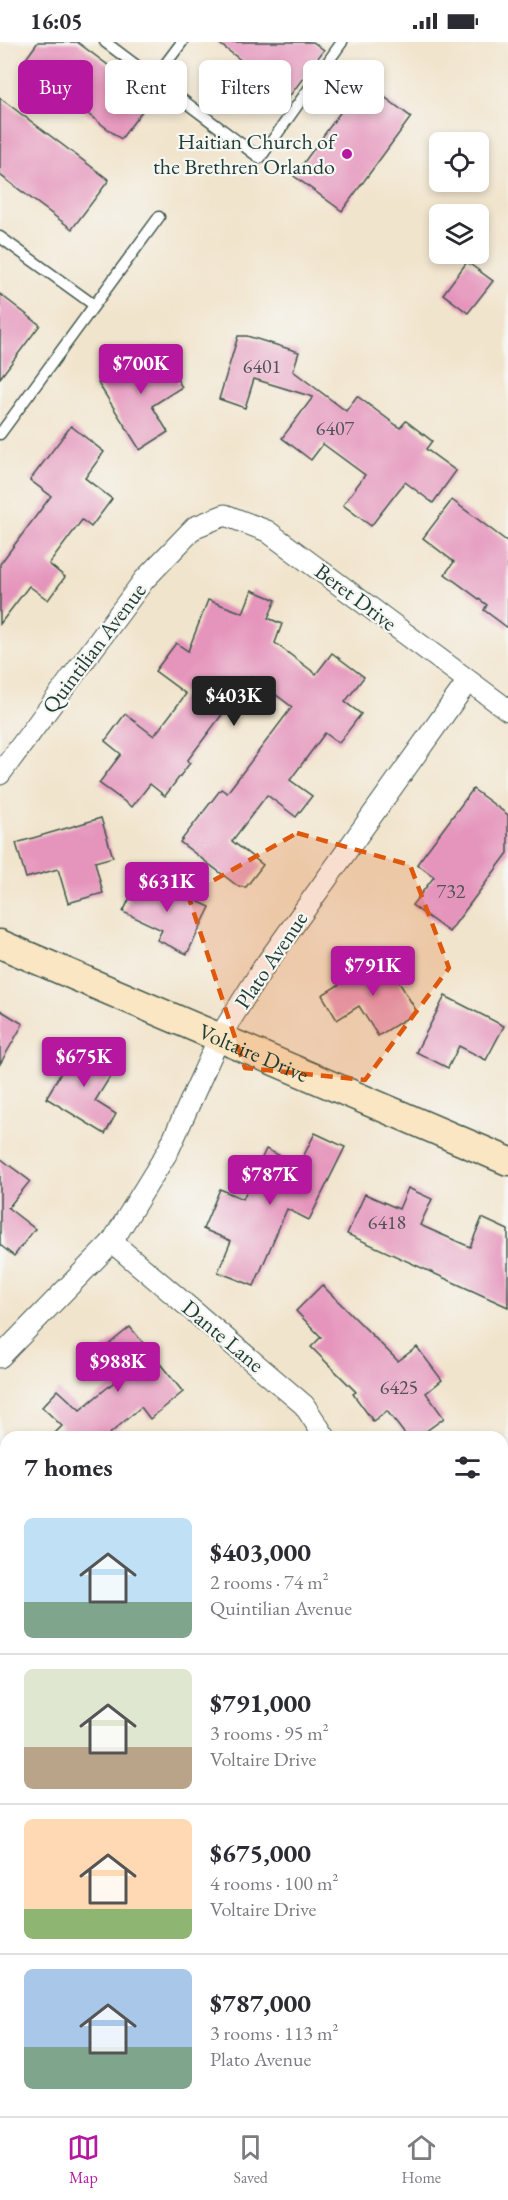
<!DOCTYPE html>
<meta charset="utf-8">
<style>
:root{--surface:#fff;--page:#f7f7f7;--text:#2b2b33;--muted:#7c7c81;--line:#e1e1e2;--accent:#b5179e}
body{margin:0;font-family:"EB Garamond",serif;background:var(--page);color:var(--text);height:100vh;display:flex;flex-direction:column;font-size:22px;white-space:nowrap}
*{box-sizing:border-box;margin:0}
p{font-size:20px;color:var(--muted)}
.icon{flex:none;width:33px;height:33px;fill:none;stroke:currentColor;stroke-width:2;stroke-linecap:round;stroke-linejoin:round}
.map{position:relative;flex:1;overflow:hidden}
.side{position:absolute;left:0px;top:1389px;width:508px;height:686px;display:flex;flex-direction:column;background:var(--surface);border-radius:18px 18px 0 0;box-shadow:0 3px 9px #0003}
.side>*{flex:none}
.guide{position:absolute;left:18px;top:18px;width:472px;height:54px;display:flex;gap:12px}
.tools{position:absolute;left:429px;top:90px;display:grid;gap:12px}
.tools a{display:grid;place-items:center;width:60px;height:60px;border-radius:9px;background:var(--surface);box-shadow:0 3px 9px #0003;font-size:30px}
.price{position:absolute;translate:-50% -51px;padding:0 14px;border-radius:6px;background:var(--accent);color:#fff;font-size:20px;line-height:39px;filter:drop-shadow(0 2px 3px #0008)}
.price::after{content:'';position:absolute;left:50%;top:36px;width:18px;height:14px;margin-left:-9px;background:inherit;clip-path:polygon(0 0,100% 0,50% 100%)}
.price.active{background:#222;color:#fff}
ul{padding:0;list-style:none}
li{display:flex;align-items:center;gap:18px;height:150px;padding:0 24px}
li+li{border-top:2px solid var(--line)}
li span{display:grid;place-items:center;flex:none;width:168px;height:120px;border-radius:9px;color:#555}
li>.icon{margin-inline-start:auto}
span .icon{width:72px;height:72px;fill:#fffc;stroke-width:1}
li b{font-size:26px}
h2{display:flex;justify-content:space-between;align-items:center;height:72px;padding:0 24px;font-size:26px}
.tag{padding:0 21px;border-radius:9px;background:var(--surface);box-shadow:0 3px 9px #0003;font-size:21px;line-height:54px}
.tag.active{background:var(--accent);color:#fff}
.status{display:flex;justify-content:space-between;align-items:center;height:42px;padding:0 30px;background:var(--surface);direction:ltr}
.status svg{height:16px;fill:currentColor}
.menu{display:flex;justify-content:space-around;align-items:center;height:84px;border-top:2px solid var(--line);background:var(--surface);font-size:16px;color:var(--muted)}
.menu a{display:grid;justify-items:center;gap:3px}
.menu .active{color:var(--accent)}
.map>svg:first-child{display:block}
.building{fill:#e595bc}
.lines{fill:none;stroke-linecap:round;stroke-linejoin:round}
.lane-casing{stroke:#3e564b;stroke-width:13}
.street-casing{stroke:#3e564b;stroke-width:23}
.secondary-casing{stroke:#3e564b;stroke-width:31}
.lane{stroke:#fff;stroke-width:10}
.street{stroke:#fff;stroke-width:21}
.secondary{stroke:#fbe6c4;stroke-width:28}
.marked{fill:#de580e;fill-opacity:0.2;stroke:#de580e;stroke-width:4.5;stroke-dasharray:12 8;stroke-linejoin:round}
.poi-dot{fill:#b5179e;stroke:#f6f6f2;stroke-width:2}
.labels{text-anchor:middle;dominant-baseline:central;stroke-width:4.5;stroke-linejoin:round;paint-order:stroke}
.number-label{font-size:20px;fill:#505356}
.poi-label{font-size:22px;fill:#1f3d34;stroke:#f6f6f2;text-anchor:end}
.street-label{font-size:22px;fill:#1f3d34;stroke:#f6f6f2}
</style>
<div class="status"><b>16:05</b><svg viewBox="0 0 49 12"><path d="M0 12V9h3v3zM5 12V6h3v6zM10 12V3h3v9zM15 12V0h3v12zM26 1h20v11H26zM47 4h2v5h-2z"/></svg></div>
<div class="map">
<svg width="508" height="2074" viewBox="0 0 508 2074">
<rect width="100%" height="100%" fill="#f6f6f2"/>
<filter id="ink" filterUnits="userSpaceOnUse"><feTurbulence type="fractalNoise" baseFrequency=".0167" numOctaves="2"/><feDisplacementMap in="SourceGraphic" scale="12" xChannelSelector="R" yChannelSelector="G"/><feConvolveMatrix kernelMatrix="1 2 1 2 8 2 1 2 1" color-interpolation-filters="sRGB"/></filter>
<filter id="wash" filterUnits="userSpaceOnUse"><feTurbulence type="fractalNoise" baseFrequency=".008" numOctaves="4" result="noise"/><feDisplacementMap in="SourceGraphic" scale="24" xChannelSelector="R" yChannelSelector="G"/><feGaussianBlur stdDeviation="1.35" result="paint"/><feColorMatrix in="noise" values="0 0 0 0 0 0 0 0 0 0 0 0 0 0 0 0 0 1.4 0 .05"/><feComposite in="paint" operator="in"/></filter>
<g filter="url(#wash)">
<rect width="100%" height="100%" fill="#f1e4cc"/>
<g id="blocks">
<g class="building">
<path d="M38 0H77L152 56 121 97 22 22Z"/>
<path d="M217 0H313L324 8 277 71 259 57 271 41Z"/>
<path d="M363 39 411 75 342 169 294 134Z"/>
<path d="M0 56 109 138 72 187 0 133Z"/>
<path d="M467 220 493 239 468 271 443 252Z"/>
<path d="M0 252 40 283 0 336Z"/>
<path d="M238 294H247L299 310 293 329 346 369 357 354 400 386 406 379 432 399 426 407 456 429 433 461 405 440 371 484 343 463 365 433 323 402 311 418 282 396 313 355 254 337 245 366 219 357Z"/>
<path d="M156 304 182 345 152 364 168 390 140 408 98 341Z"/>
<path d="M71 384 104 410 85 436 112 457 91 485 82 478 49 522 65 535 48 558 29 544 0 582V522L51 454 30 438Z"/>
<path d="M452 458 508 500V586L484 568 487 563 445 532 454 520 423 496Z"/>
<path d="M252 548 276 558 268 576 282 582 275 601 316 632 332 611 364 635 345 660 361 672 339 701 325 691 290 738 312 754 296 775 267 753 232 799 263 823 246 845H239L180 800 221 747 227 751 292 665 251 634 187 719 190 721 165 754 150 742 132 765 99 741 121 712 105 699 125 672 154 694 186 652 155 629 176 601 188 609 208 558 243 571Z"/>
<path d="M473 747 508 773V811L449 890 412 863 434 835 417 822Z"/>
<path d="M101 776 113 815 95 820 103 851 68 861 58 827 26 836 16 801Z"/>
<path d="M141 833 210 865 187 912 157 898 162 888 123 870Z"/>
<path d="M384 915 417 970 378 994 359 964 337 978 322 953Z"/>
<path d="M445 954 504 984 486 1018 459 1004 448 1026 416 1010Z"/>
<path d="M0 968 23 982 0 1022Z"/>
<path d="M78 1002 116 1025 95 1059 116 1072 105 1092 46 1056Z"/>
<path d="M315 1091 345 1105 309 1178 287 1167 254 1244 218 1230 231 1199 203 1187 220 1147 243 1157 266 1107 299 1123Z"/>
<path d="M0 1116 30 1139 8 1166 35 1187 14 1214 0 1203Z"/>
<path d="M408 1146 432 1157 420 1183 470 1205 482 1176 508 1188V1265L347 1192 365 1152 399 1167Z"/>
<path d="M322 1243 398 1319 417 1305 442 1338 426 1351 444 1376 418 1395H407L387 1369 373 1379 353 1352 356 1350 311 1305 321 1295 296 1269Z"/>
<path d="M130 1285 183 1350 150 1377 141 1365 106 1395H51L62 1384 42 1365 58 1348 80 1368 124 1332 103 1307Z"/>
</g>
</g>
</g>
<g filter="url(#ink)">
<use href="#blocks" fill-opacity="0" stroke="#3e564b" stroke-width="1.5"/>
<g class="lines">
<g class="lane-casing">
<g id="lane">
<path d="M105 0 260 116 342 0"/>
<path d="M155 36 182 0"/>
<path d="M0 195 94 263"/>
<path d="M0 392 159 175"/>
</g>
</g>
<g class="street-casing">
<g id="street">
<path d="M0 732 144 538 195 485 225 473 267 489 508 668"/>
<path d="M112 1200 304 1363 325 1395"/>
<path d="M0 1315 112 1200 168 1109 219 996 263 926 468 639"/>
<path d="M502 1749 508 1744"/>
</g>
</g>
<g class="secondary-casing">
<g id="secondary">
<path id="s1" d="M0 902 508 1119"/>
</g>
</g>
<use href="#lane" class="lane"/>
<use href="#street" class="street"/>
<use href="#secondary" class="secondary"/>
</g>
</g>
<path class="marked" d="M297 791 410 823 449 926 365 1038 245 1026 188 853Z"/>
<circle class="poi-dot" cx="347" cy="112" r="6"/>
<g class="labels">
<g class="number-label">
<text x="262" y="324">6401</text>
<text x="335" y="386">6407</text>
<text x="451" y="849">732</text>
<text x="387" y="1180">6418</text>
<text x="399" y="1345">6425</text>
</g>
<g class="poi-label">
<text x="335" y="99">Haitian Church of<tspan x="335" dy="25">the Brethren Orlando</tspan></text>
</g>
<g class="street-label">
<text transform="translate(356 555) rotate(37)">Beret Drive</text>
<text transform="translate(94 606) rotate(-53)">Quintilian Avenue</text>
<text transform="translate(271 918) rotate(-56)">Plato Avenue</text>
<text stroke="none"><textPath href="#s1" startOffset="276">Voltaire Drive</textPath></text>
<text transform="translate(223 1294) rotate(40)">Dante Lane</text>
</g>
</g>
</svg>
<div class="tools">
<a><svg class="icon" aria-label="locate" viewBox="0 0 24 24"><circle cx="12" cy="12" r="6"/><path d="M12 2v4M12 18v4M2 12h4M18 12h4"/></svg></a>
<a><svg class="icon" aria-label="layers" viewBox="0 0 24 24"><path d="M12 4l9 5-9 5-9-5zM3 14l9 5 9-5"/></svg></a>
</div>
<b class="price" style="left:141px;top:353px">$700K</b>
<b class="price active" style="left:234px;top:685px">$403K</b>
<b class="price" style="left:167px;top:871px">$631K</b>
<b class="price" style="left:373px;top:955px">$791K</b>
<b class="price" style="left:84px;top:1046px">$675K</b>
<b class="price" style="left:270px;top:1164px">$787K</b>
<b class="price" style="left:118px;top:1351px">$988K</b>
<div class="guide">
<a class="tag active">Buy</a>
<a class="tag">Rent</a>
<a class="tag">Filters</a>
<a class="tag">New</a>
</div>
<section class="side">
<h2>7 homes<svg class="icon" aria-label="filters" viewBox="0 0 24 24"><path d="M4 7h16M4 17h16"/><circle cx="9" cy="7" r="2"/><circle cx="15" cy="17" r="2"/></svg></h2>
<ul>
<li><span style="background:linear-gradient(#bfe0f5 70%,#7fa58c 0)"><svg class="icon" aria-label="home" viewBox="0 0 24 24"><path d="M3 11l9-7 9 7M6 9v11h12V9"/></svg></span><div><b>$403,000</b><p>2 rooms · 74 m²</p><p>Quintilian Avenue</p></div></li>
<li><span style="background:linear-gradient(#dfe7d0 65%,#b9a48a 0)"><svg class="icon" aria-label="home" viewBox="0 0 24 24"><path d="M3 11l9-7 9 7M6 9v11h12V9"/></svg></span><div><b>$791,000</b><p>3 rooms · 95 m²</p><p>Voltaire Drive</p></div></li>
<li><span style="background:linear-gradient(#ffd9b3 75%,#8fb573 0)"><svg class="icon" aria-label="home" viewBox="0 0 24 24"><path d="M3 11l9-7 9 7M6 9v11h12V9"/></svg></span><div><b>$675,000</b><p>4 rooms · 100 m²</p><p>Voltaire Drive</p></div></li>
<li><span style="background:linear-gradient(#a9c7e8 65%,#7fa58c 0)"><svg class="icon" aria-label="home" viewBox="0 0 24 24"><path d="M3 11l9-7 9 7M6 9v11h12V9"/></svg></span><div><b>$787,000</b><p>3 rooms · 113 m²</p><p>Plato Avenue</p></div></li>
</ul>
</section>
</div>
<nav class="menu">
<a class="active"><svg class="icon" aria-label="map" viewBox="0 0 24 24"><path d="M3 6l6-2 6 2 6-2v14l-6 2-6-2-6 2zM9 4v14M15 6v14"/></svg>Map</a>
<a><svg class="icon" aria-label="saved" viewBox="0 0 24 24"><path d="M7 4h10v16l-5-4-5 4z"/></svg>Saved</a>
<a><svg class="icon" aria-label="home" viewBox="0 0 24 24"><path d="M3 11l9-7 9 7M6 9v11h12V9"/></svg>Home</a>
</nav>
